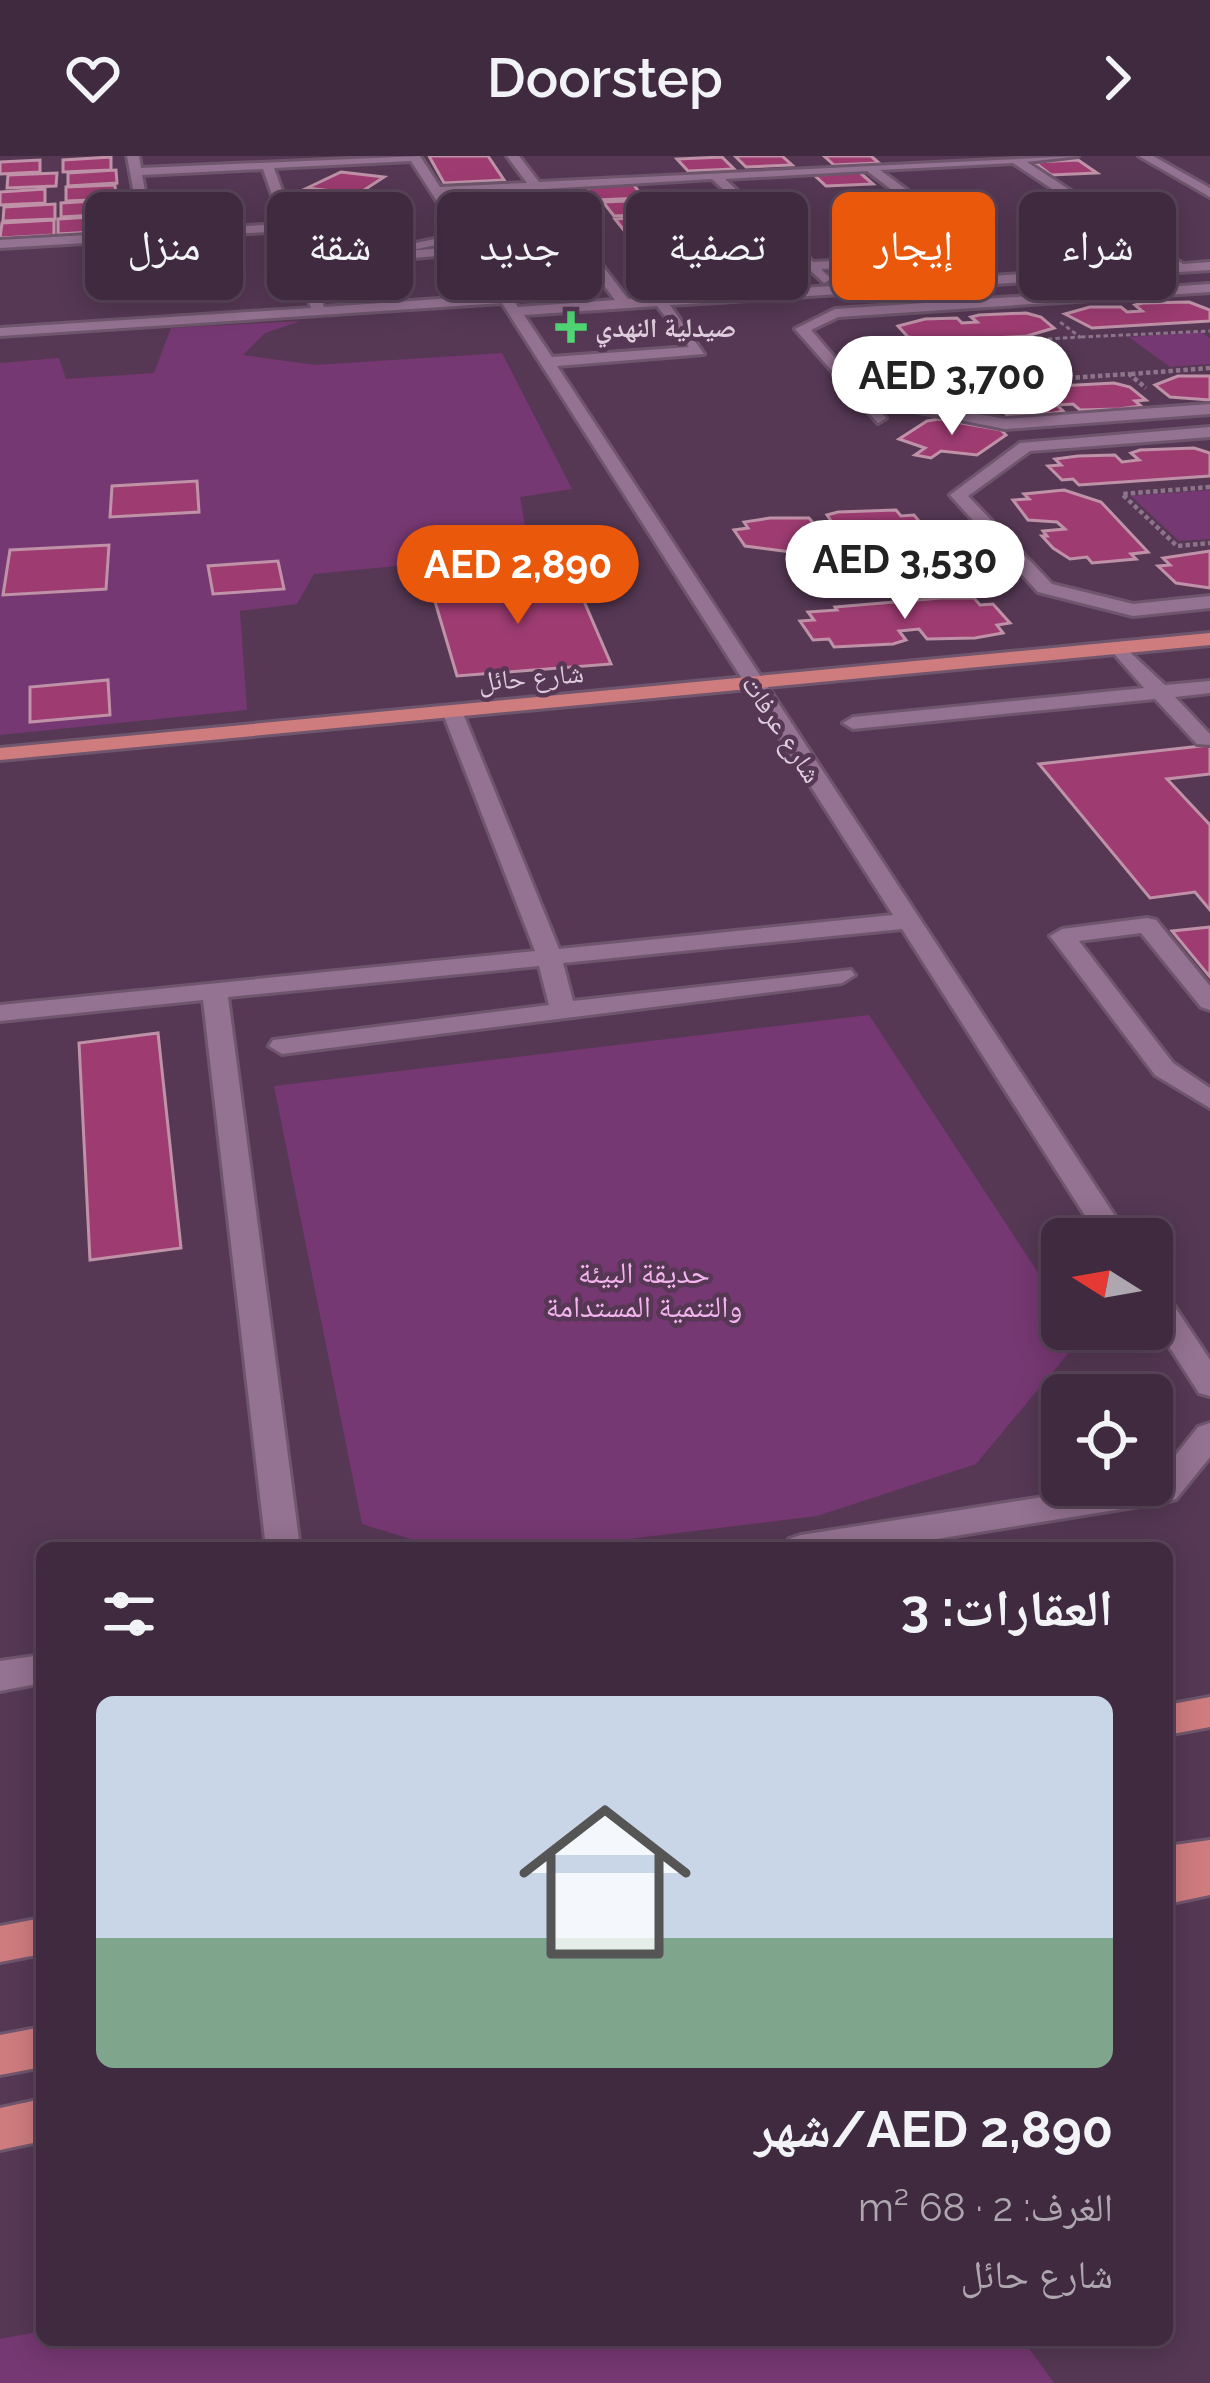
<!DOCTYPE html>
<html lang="ar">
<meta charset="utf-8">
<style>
:root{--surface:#402a3f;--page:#473246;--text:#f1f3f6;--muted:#aea7b0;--line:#594659;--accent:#ea580c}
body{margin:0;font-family:Raleway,"Noto Naskh Arabic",sans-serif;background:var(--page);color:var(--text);direction:rtl;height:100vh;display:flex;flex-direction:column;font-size:45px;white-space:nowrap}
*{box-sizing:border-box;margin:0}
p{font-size:39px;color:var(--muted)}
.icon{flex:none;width:66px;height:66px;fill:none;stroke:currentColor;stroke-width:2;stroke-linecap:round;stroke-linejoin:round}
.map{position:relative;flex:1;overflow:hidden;direction:ltr}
.panel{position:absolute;left:36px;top:1386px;width:1137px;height:804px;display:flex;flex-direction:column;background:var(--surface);border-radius:18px;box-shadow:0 6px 30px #0003,0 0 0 3px var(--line);direction:rtl}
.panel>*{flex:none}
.banner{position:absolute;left:36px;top:36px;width:1140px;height:108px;direction:rtl;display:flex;gap:24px}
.needle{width:78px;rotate:281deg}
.controls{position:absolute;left:1041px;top:1062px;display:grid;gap:24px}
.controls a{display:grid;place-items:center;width:132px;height:132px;border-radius:18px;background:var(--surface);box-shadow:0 6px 30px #0003,0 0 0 3px var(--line);font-size:60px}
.price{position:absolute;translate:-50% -102px;padding:0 27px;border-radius:42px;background:#fff;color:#222;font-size:39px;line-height:78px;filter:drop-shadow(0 3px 6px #0008)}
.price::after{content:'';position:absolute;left:50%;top:72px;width:36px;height:27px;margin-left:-18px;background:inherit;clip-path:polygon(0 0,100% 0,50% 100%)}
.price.current{background:var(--accent);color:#fff}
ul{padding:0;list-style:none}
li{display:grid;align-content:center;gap:24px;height:636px;padding:0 60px}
li span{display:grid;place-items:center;height:372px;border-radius:18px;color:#555}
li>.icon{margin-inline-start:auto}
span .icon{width:216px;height:216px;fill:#fffc;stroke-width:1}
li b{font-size:51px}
h2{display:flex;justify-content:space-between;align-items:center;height:144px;padding:0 60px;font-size:51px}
.tag{padding:0 42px;border-radius:18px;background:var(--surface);box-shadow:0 6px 30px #0003,0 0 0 3px var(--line);font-size:42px;line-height:108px}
.tag.current{background:var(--accent);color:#fff}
header{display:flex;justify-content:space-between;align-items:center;height:156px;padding:0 60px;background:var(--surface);font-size:54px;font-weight:600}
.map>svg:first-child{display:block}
.green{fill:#763872}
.building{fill:#9e3c72;stroke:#bf92a7;stroke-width:3}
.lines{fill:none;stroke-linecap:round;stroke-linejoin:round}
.minor-casing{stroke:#6f566d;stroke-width:6}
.major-casing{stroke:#6f566d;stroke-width:6}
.path-far1{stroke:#8d748b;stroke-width:3;stroke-dasharray:4.5 3;stroke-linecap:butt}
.path{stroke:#8d748b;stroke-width:4.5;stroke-dasharray:4.5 3;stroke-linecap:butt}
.minor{fill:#947291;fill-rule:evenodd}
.major{fill:#ce7c7e;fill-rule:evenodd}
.poi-dot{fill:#50d674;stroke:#563854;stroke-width:4.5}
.labels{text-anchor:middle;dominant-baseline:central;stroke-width:9;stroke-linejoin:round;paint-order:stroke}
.far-poi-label{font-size:27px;font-weight:bold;fill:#dfccdd;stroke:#563854;text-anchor:start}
.far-street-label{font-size:27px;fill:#dfccdd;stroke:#563854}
.park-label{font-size:30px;fill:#f4b5ef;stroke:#563854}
</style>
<header><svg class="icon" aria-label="forward" viewBox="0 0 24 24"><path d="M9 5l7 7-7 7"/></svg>Doorstep<svg class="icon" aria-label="heart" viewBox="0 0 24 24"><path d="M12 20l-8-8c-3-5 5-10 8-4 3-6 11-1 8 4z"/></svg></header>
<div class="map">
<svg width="1210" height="2227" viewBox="0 0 1210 2227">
<rect width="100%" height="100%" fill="#563854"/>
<g class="green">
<path d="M301 165 265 177 243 199 315 209 502 197 572 333 520 341 530 397 314 418 297 448 240 455 247 554 0 579V207L59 202 66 223 154 217 171 172Z"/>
<path d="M1201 176 1210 182V208L1170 211 1129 181Z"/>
<path d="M1033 187 1068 217 997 223 963 192Z"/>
<path d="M1210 334V383L1179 385 1131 340Z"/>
<path d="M869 859 1062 1153V1173H1075L1081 1182 976 1308 817 1360 555 1392H440L362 1368 274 930Z"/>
<path d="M42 2175V2184H1023L1054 2227H0V2183Z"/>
</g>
<g class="building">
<path d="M429 0H488L504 24 444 27Z"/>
<path d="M735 0H782L792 9 746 11Z"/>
<path d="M824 0H871L879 7 834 9Z"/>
<path d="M111 1V14L63 16V4Z"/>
<path d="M722 1 734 13 688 15 677 3Z"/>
<path d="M40 4V16L0 18V6Z"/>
<path d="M1078 4 1097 17 1051 19 1034 6Z"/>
<path d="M116 14 117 27 68 30V17Z"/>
<path d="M858 15 873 28 826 30 812 17Z"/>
<path d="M341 16 384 21 358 38 307 32Z"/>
<path d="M57 17 56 30 7 32 8 19Z"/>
<path d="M633 28 644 42 596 44 586 31Z"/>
<path d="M115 29 116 43 66 45V31Z"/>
<path d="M45 33V47L0 49V36Z"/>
<path d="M518 35 538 64 478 67 461 38Z"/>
<path d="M702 36 714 50 665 52 654 38Z"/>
<path d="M111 44 112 58 61 61V47Z"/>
<path d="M652 44 663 58 614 60 603 46Z"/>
<path d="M55 48V63L3 65 4 51Z"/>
<path d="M109 60 110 75 58 78V63Z"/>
<path d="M665 60 677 75 626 77 615 63Z"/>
<path d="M54 64V79L0 82 2 67Z"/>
<path d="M679 77 692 93 641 96 629 80Z"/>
<path d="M761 81 786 111 733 114 709 83Z"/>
<path d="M698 98 712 114 658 117 646 101Z"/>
<path d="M1189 146 1210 154V165L1092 172 1065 158 1090 151H1121L1127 156 1142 155 1135 149 1143 147Z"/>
<path d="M1026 157 1041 161 1054 172 1027 180 946 185 908 181 898 170 925 163 957 162 962 167 977 166 971 161 979 159Z"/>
<path d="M910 185 940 195 954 214 968 222 962 223 970 230 923 237 905 234 887 220 905 215 900 210 873 208 863 192Z"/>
<path d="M1178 220H1210V244L1170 241 1155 229Z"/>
<path d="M1114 227 1130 231 1146 244 1135 245 1141 250 1119 253 1080 254 1073 248 1057 249 1063 255 1054 257 1007 259 1001 254 989 255 976 243 1002 233Z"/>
<path d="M939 263 1001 274 1006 279 977 299 941 295 931 302 915 299 925 292 899 283 927 265Z"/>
<path d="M1194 292 1210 297V320L1079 329 1073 323 1062 324 1048 310 1061 309 1055 303 1078 300 1115 299 1122 306 1139 304 1131 297 1140 294Z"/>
<path d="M197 325 199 356 110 361 112 330Z"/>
<path d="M1064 334 1101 346 1148 396 1131 398 1136 403 1092 407 1087 401 1070 403 1053 392 1042 380H1047L1043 375 1065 373 1057 366 1028 364 1013 344 1029 343 1024 338Z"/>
<path d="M896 354 901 360 914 359 928 376 915 377 920 384 893 388 791 396 745 390 734 374 748 372 744 366 770 362H809L815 369 833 368 827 359 838 356Z"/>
<path d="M109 389 106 433 3 439 10 394Z"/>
<path d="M1210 395V432L1176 427 1158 410 1170 409 1163 402Z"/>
<path d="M278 405 284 433 213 438 208 410Z"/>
<path d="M574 422 611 508 457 520 431 432Z"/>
<path d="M941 442H974L980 449 993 448 1010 467 997 469 1003 477 975 482 927 483 919 473 899 475 906 484 893 488 834 491 829 483 813 484 800 465 814 464 808 456 837 454 835 451Z"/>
<path d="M108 524 110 559 30 566V531Z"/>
<path d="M1210 589V618L1167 623 1210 669V754L1195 736 1150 742 1039 608Z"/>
<path d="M1210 771V821L1172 775Z"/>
<path d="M158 877 181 1092 90 1104 79 887Z"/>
</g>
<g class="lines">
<g class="minor-casing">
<g id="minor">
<path d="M127 0H139L141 12 420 0 440 31 527 27 507 0H519L539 26 1078 0 1027 6 1183 108 1210 106V114L670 149 704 198 557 210 1130 1083H1100L902 773 563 807 573 845 851 814 855 819 842 827 282 898 269 890 273 884 549 849 539 810 228 841 300 1392H266L203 844 0 865V849L535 795 442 555 452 549 462 555 559 793 893 759 502 147 0 180V172L311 152 284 75 0 92V84L141 76ZM411 5 458 78 374 96 391 104 470 97 497 139 324 151 274 12ZM1013 7 1166 109 628 143 544 33 712 23 824 127 831 123 821 113 992 103V97L880 14ZM263 13 282 68 153 75 142 19ZM867 15 975 97 813 106 725 23ZM532 33 615 144 518 151 445 38ZM462 84 466 90 407 95ZM657 150 689 191 552 201 524 159Z"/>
<path d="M1139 0H1153L1210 32V41Z"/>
<path d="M1210 128V136L838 161 811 174 864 236 1005 263 1210 248V258L1005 273 874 247 886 262 878 267 795 173 835 153Z"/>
<path d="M1210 271V281L1030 295 968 340 1052 428 1133 448 1210 440V452L1133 460 1038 436 950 339 1020 287Z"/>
<path d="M1119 486 1165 529 1210 525V537L1175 541 1210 578V589L1197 588 1155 543 853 573 843 567 853 561 1144 532 1109 492Z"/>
<path d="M1147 762 1156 764 1210 830V854L1201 851 1141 777 1079 785 1173 907 1210 932V952L1155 919 1050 780 1062 773Z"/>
<path d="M1152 1130 1163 1133 1210 1204V1240L1199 1237 1152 1164Z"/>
<path d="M1210 1267V1301L1176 1343 1164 1346 881 1392H784L789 1383 801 1379 1119 1329H1152L1198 1271Z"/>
<path d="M42 1499V1527L0 1535V1505Z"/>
</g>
</g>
<g class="major-casing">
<g id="major">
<path d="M1210 477V489L0 604V592Z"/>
<path d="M1210 1541V1571L1167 1579V1549Z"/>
<path d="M1210 1684V1739L1167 1748V1690Z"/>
<path d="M42 1762V1798L0 1806V1770Z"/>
<path d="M42 1871V1911L0 1919V1879Z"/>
<path d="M42 1943V1985L0 1994V1952Z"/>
</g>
</g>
<g class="path-far1">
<path d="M1081 181 1210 175"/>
<path d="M988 187 1080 181 1060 166"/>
</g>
<g class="path">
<path d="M1036 184 951 189 991 227 1129 218 1146 232"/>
<path d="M1131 218 1210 212"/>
<path d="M1210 331 1122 338 1177 390 1210 387"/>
</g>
<use href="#minor" class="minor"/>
<use href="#major" class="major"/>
</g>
<path class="poi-dot" d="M565 153h12v12h12v12h-12v12h-12v-12h-12v-12h12z"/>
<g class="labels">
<g class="far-poi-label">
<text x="595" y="171">صيدلية النهدي</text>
</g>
<g class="far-street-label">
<text transform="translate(531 521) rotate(-5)">شارع حائل</text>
<text transform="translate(782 573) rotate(57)">شارع عرفات</text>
</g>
<g class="park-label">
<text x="644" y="1116">حديقة البيئة<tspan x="644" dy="34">والتنمية المستدامة</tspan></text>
</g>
</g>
</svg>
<div class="controls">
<a><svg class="needle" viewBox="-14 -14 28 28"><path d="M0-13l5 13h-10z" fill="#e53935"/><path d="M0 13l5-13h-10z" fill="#aea7b0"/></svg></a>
<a><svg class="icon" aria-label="locate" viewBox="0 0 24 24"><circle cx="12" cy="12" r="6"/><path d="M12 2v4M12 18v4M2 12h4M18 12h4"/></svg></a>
</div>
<b class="price" style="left:952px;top:282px">AED 3,700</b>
<b class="price" style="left:905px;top:466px">AED 3,530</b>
<b class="price current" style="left:518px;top:471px">AED 2,890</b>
<div class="banner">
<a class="tag">شراء</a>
<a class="tag current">إيجار</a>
<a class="tag">تصفية</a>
<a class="tag">جديد</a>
<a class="tag">شقة</a>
<a class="tag">منزل</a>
</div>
<section class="panel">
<h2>العقارات: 3<svg class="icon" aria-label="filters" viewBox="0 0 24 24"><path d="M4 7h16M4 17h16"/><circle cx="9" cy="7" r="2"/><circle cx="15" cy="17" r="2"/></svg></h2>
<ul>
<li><span style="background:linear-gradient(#c9d6e8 65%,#7fa58c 0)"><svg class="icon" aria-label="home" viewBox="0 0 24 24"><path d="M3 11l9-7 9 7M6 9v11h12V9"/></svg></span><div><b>AED 2,890/شهر</b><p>الغرف: 2 · 68 m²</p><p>شارع حائل</p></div></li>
</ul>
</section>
</div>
